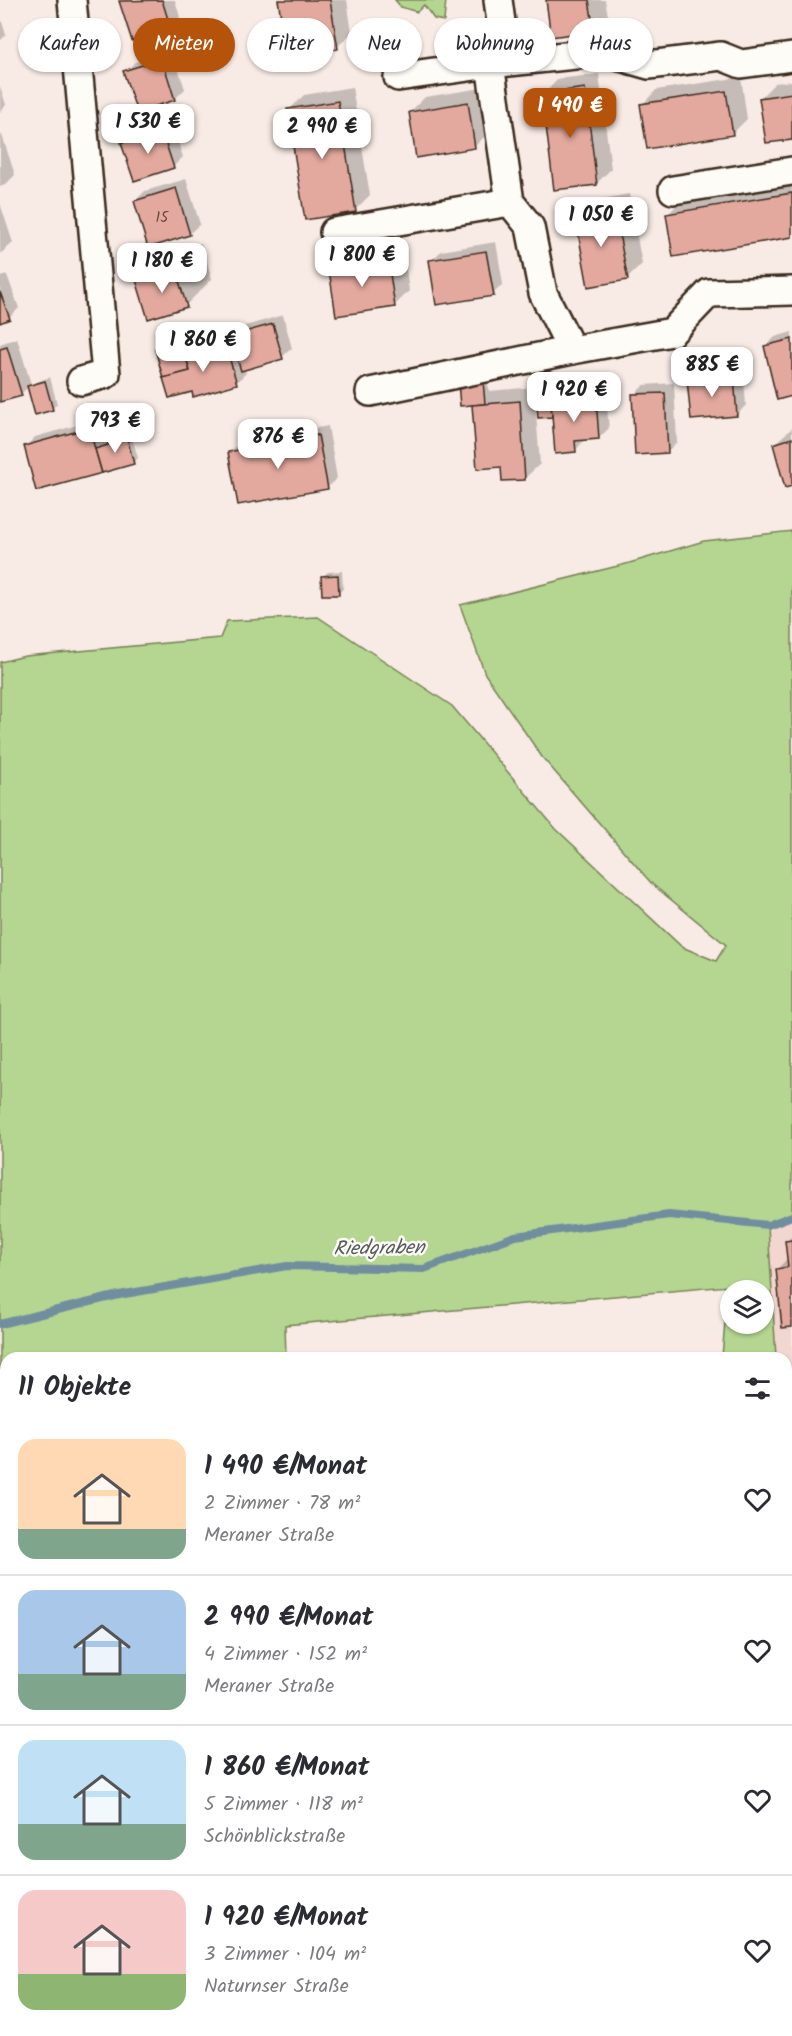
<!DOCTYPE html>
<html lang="de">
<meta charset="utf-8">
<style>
:root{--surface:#fff;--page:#f2f2f3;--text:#2b2b33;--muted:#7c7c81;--line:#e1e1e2;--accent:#b45309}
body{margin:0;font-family:Kalam,sans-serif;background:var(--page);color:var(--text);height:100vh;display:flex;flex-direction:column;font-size:22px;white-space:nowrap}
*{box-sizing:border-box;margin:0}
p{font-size:20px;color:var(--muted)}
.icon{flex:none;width:33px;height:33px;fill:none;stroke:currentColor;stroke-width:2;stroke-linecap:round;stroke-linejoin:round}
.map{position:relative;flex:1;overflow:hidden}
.details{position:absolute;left:0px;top:1352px;width:792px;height:686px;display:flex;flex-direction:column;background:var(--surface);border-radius:18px 18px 0 0;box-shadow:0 2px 4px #0004}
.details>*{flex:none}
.hud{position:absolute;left:18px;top:18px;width:756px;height:54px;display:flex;gap:12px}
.controls{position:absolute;left:720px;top:1280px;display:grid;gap:12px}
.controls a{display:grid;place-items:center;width:54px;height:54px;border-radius:50%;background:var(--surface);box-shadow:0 2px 4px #0004;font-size:30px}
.price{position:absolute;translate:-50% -51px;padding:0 14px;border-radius:12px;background:#fff;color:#222;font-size:20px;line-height:39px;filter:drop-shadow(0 2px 3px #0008)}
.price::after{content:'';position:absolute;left:50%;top:36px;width:18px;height:14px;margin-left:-9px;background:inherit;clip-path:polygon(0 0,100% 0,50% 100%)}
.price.active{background:var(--accent);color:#fff}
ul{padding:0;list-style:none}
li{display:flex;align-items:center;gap:18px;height:150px;padding:0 18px}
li+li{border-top:2px solid var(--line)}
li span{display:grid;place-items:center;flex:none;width:168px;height:120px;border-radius:18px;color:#555}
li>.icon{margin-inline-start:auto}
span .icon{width:72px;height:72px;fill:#fffc;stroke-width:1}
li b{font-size:26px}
h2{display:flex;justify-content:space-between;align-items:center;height:72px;padding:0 18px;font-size:26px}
.pill{padding:0 21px;border-radius:27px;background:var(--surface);box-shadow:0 2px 4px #0004;font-size:21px;line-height:54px}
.pill.active{background:var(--accent);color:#fff}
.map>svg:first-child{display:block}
.built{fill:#f2d7d0}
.green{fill:#b4d690;stroke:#788057;stroke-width:1.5;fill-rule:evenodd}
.shadow{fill:#0003}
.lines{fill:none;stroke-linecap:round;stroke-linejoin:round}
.stream{stroke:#718e9f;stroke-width:8}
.building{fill:#e3a99f;stroke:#3b2a1e;stroke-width:1.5}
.street-casing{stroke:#3b2a1e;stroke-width:32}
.street{stroke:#fdfcf7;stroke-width:27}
.labels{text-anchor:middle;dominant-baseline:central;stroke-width:5;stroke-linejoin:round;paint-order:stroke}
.number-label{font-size:15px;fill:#654a3e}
.water-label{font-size:20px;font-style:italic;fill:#565c5e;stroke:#fdfcf7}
</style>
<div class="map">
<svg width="792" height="2036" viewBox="0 0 792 2036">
<rect width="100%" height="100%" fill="#f8ebe5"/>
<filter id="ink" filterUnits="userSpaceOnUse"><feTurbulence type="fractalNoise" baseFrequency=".0167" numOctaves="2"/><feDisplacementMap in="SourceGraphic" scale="12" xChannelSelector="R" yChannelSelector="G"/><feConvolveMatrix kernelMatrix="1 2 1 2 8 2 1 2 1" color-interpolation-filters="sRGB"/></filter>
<g filter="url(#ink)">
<path class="built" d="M792 1216V1530L786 1531V1358L776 1357 768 1225Z"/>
<g class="green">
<path d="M395 0H446L444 21 434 19 424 5 417 12 401 7Z"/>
<path d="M792 531V1216L768 1226 776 1357H722L728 1286 285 1325 286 1357 6 1358V2031H27V2036H0V662L25 656 220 638 227 621 318 617 452 706 556 829 682 947 716 961 726 945 652 884 542 757 485 674 460 605 626 564 704 541ZM730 1290H764V1323H730Z"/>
</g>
<g class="shadow">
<path d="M122 0H175L180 17 170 27Z"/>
<path d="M279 0H347L352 33 337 47Z"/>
<path d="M547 0H605L608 15 593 30Z"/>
<path d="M0 15 6 35 0 41Z"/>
<path d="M172 50 185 89 175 99 137 110 125 72 135 62Z"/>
<path d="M599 74 611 169 596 184 544 94 558 79Z"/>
<path d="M741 77 747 119 732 134 642 105 656 90Z"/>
<path d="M792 81V138L760 98 775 83Z"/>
<path d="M0 86 6 105 0 112Z"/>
<path d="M352 87 370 195 355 210 289 110 304 95Z"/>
<path d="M482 88 489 132 474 147 410 112 425 97Z"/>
<path d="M171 121 183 157 173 167 123 143 133 133Z"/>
<path d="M0 135H2L15 175 5 185 0 187Z"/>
<path d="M186 179 200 224 190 233 149 246 135 201 145 191Z"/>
<path d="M792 181V236L668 214 682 200Z"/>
<path d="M629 194 642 264 627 279 576 216 591 201Z"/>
<path d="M0 203 13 243 0 254Z"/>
<path d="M496 242 503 284 493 294 431 261 441 251Z"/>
<path d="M201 243 212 279 186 305 137 281 163 255Z"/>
<path d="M403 247 409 291 394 306 331 271 346 256Z"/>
<path d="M7 275 19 308 9 318 0 321V277Z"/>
<path d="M283 315 292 348 282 357 244 369 246 373 236 383 156 349 161 345 181 339 185 352 191 350 197 345 235 334 242 327Z"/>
<path d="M792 332V394L765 347 775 337Z"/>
<path d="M17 338 31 384 50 377 57 404 53 408 36 413 28 387 21 394 0 401V344Z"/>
<path d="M743 367 746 405 737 415 689 381 699 371Z"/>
<path d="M487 377 489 391 534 387 540 464 525 478 502 466 476 403 461 404Z"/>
<path d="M674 383 677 442 667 452 634 395 644 385Z"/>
<path d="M558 386 559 396 561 393V386H564V392L605 389 609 428 599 438 585 439 575 451 554 415 540 416 538 392 542 388Z"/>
<path d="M99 419 106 444 109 443 108 441 113 436 130 431 138 458 134 462 25 447 35 437Z"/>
<path d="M328 426 337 478 327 488 230 452 240 442Z"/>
<path d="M792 428V485L774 444Z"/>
<path d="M342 571 343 589 338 593 323 576 328 572Z"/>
<path d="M792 1236V1325L777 1269 788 1258 786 1242Z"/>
</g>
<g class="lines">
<path class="stream" d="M0 1324 119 1295 287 1266 424 1269 515 1236 669 1215 768 1225 792 1216"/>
</g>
<g class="building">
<path d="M162 0 171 29 132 41 119 1Z"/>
<path d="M278 0H330L338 49 288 58Z"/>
<path d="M546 0H589L594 31 551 37Z"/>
<path d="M162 59 175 100 137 112 123 71Z"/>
<path d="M585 88 597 185 554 190 542 94Z"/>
<path d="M726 91 733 135 647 149 640 104Z"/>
<path d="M792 93V140L766 143 759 98Z"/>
<path d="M338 101 356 212 305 220 287 109Z"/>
<path d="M468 102 475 148 416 158 409 112Z"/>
<path d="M161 129 174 168 134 181 121 143Z"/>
<path d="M176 188 190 235 148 248 134 201Z"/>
<path d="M792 193V237L673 257 666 214Z"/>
<path d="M614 208 628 280 588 287 575 216Z"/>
<path d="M486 251 494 296 436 305 429 260Z"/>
<path d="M388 261 395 307 336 316 329 270Z"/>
<path d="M175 268 187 307 148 319 136 280Z"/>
<path d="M0 292 10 319 0 323Z"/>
<path d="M273 324 283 359 241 371 230 336Z"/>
<path d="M792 339V396L777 400 764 346Z"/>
<path d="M177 343 181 356 185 354 190 371 163 378 155 349Z"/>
<path d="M225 343 237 384 193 397 192 392 169 398 163 378 190 371 185 354Z"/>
<path d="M7 347 22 396 0 402V349Z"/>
<path d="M734 376 737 416 691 420 687 380Z"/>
<path d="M483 380 485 404 460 406 458 382Z"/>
<path d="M45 381 53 410 35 415 27 386Z"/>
<path d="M560 390 561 401 551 402 552 417 538 418 536 392Z"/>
<path d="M665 393 668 453 635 455 632 394Z"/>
<path d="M596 398 599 439 575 441 576 452 555 454 551 402Z"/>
<path d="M520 401 525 480 502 481 501 467 477 469 472 405Z"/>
<path d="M89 428 102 473 36 491 24 446Z"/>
<path d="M126 434 134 464 102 473 95 449 108 445 107 440Z"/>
<path d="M318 435 328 489 238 505 228 452Z"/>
<path d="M792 438V486L785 488 773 444Z"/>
<path d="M338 575 339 595H322L321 576Z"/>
<path d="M792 1240V1327L782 1328 776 1269 788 1267 785 1241Z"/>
</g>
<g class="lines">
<g class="street-casing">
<g id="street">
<path d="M72 0 106 374 81 381"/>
<path d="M498 0 504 44 490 64 510 202 530 227 543 293 572 350"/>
<path d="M398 77 490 64 603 52 649 65 721 56 741 64 792 57"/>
<path d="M673 190 792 171"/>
<path d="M334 232 510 202"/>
<path d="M370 392 572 350 672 332 709 293 792 291"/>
</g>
</g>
<use href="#street" class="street"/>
</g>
</g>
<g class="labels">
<g class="number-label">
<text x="162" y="218">15</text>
</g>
<g class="water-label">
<text transform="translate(379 1249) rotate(-1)">Riedgraben</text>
</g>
</g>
</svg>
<div class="controls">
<a><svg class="icon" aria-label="layers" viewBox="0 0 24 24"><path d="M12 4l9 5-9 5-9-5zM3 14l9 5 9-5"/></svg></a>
</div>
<b class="price active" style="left:570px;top:139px">1 490 €</b>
<b class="price" style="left:148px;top:155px">1 530 €</b>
<b class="price" style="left:322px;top:160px">2 990 €</b>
<b class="price" style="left:601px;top:248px">1 050 €</b>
<b class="price" style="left:362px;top:288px">1 800 €</b>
<b class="price" style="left:162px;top:294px">1 180 €</b>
<b class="price" style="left:203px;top:373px">1 860 €</b>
<b class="price" style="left:712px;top:398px">885 €</b>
<b class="price" style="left:574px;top:423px">1 920 €</b>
<b class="price" style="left:115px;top:454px">793 €</b>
<b class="price" style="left:278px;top:470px">876 €</b>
<div class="hud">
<a class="pill">Kaufen</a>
<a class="pill active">Mieten</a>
<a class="pill">Filter</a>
<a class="pill">Neu</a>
<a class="pill">Wohnung</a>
<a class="pill">Haus</a>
</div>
<section class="details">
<h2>11 Objekte<svg class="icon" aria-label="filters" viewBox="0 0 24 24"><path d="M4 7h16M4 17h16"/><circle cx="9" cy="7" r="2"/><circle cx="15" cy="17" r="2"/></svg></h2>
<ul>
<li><span style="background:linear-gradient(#ffd9b3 75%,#7fa58c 0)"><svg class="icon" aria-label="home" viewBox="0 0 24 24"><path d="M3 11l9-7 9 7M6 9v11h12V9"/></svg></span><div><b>1 490 €/Monat</b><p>2 Zimmer · 78 m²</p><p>Meraner Straße</p></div><svg class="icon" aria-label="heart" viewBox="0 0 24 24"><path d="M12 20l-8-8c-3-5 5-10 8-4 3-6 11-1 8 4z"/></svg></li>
<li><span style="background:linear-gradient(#a9c7e8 70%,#7fa58c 0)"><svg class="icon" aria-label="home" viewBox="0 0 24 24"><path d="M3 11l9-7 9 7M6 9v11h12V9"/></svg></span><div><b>2 990 €/Monat</b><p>4 Zimmer · 152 m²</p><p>Meraner Straße</p></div><svg class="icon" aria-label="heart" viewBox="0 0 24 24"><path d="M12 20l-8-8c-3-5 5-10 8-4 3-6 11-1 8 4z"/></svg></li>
<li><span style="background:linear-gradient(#bfe0f5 70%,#7fa58c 0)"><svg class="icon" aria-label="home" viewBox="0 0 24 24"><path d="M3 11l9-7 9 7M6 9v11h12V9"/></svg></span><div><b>1 860 €/Monat</b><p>5 Zimmer · 118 m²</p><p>Schönblickstraße</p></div><svg class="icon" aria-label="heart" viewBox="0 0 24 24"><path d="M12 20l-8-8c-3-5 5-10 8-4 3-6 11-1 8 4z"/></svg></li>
<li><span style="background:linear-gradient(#f6c9c9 70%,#8fb573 0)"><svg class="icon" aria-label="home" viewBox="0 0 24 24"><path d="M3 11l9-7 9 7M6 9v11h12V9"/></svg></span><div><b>1 920 €/Monat</b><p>3 Zimmer · 104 m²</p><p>Naturnser Straße</p></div><svg class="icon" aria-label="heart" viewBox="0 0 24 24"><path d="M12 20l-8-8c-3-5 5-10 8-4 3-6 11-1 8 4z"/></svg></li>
</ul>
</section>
</div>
